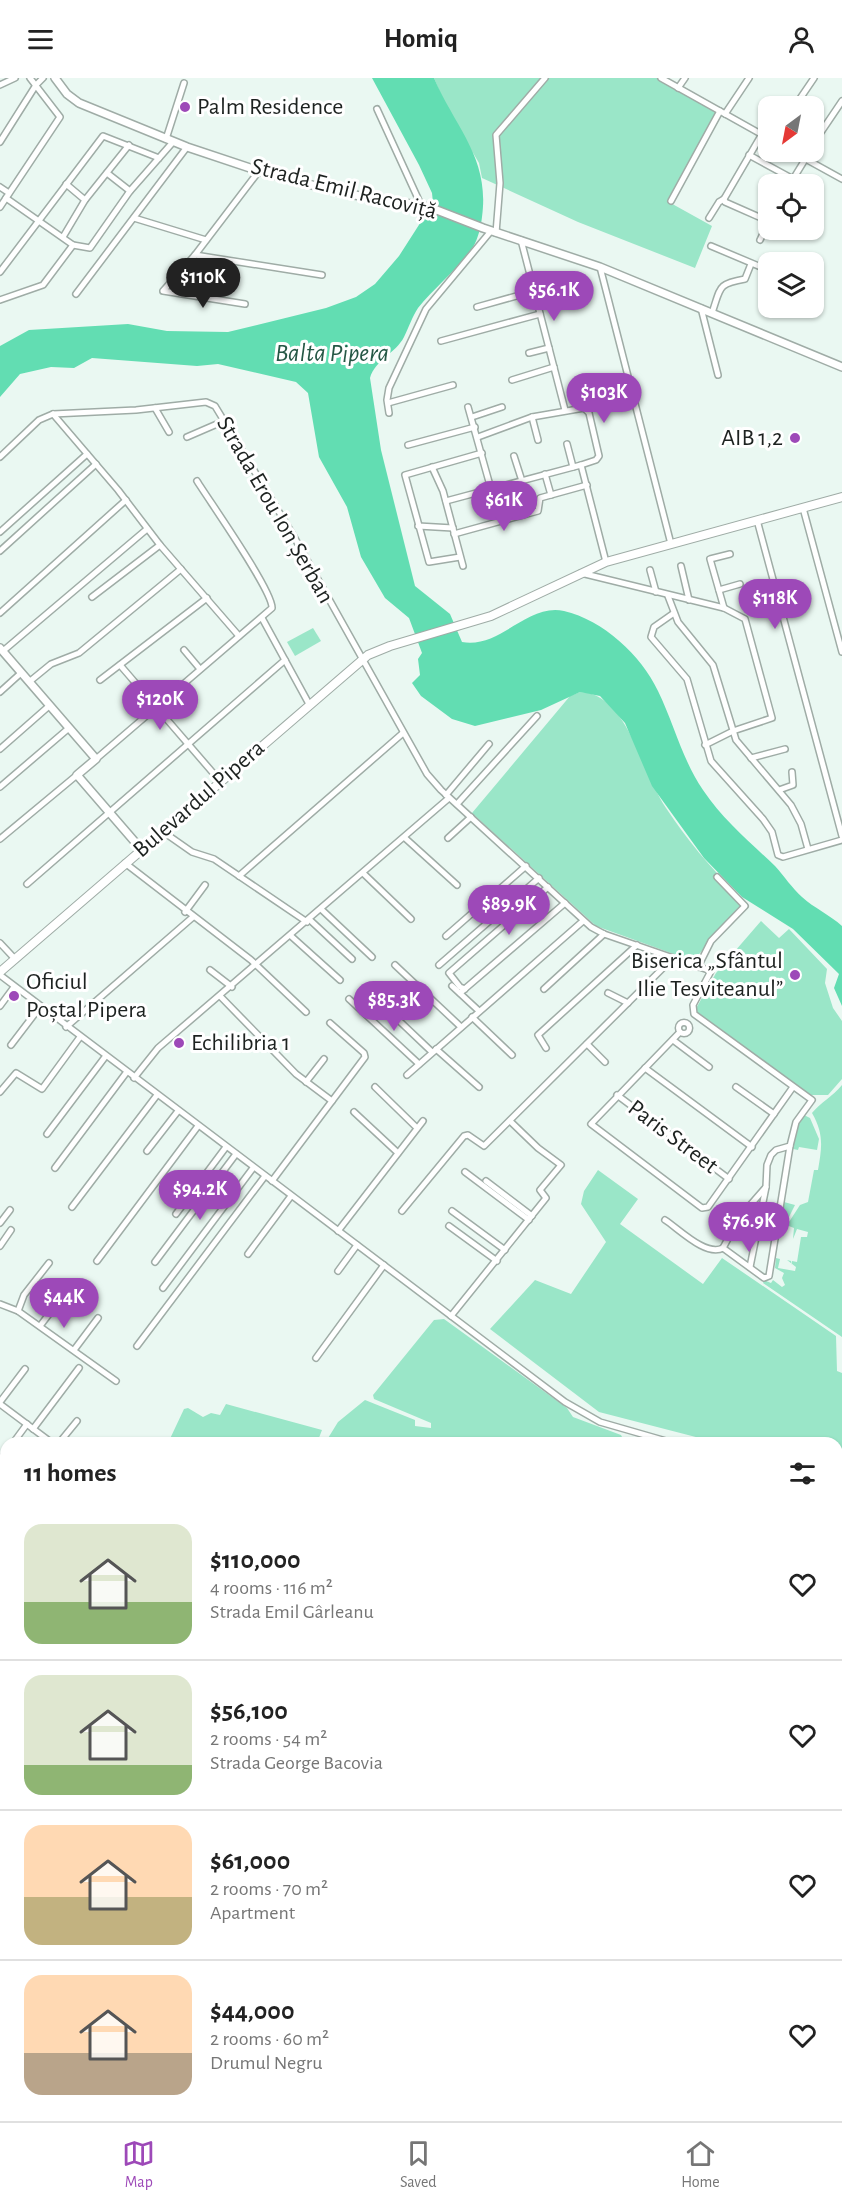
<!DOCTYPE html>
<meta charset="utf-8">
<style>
:root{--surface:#fff;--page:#f6f6f6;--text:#222;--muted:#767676;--line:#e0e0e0;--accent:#9d49b8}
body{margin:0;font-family:"Alegreya Sans",sans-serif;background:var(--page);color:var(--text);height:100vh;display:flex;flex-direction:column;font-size:22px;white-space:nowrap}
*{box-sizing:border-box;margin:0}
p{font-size:20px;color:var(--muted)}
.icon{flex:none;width:33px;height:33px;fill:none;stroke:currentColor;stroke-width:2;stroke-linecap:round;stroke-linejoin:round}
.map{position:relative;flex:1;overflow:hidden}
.side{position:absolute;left:0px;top:1359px;width:843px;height:684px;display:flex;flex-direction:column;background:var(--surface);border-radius:18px 18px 0 0;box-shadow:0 2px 4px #0004}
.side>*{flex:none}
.needle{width:39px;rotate:212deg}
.tools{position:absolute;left:758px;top:18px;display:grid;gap:12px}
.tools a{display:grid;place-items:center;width:66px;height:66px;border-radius:12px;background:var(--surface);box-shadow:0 2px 4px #0004;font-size:30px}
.price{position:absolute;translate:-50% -51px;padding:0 14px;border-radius:21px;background:var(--accent);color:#fff;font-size:20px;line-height:39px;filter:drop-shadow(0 2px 3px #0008)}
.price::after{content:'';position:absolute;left:50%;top:36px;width:18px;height:14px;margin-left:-9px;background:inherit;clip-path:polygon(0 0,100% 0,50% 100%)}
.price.current{background:#222;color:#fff}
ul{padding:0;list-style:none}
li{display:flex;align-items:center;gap:18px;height:150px;padding:0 24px}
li+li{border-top:2px solid var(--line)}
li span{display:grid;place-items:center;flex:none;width:168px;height:120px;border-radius:18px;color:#555}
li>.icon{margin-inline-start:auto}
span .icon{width:72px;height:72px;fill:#fffc;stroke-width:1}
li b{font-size:26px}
h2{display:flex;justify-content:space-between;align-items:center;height:72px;padding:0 24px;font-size:26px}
header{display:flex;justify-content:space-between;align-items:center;height:78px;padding:0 24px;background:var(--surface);font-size:27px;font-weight:700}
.dock{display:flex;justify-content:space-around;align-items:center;height:84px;border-top:2px solid var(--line);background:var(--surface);font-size:16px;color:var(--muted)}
.dock a{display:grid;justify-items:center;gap:3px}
.dock .current{color:var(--accent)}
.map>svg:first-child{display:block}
.green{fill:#9ae6c8}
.water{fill:#62ddb2}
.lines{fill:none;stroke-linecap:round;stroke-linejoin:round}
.runway{stroke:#949f9a;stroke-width:30}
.minor-casing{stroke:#9faca6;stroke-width:8}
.tertiary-casing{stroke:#9faca6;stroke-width:10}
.secondary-casing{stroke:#9faca6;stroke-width:10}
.minor{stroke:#fff;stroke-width:5}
.tertiary{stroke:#fff;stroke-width:7}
.secondary{stroke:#fff;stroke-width:8}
.poi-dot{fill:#9d49b8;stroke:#fff;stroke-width:2}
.labels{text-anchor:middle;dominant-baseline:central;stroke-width:6;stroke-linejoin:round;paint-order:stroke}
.poi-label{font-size:24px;fill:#1d2220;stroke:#fff;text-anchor:start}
.street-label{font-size:24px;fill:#1d2220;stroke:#fff}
.water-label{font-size:26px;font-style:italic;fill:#265846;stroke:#fff}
</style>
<header><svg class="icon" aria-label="menu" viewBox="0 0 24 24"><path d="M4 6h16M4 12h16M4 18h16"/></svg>Homiq<svg class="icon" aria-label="person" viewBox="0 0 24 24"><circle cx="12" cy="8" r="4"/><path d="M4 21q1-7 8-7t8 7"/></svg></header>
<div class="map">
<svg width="842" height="2043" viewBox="0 0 842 2043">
<rect width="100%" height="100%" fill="#eaf8f2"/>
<g class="green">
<path d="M434 0H658L716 35 667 123 712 148 695 190 578 144 482 100 479 85 447 31Z"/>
<path d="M313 550 321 563 295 578 287 564Z"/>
<path d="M580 614C627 614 643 697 666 730 686 760 710 790 737 815L735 819 741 824 740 830 693 883 596 848 472 735 570 618Z"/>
<path d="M761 843 779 860 789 851 827 891 825 905 833 930 842 943V1001L828 1017H806L694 934 716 895Z"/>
<path d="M842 1007V1259L763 1205 764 1202 771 1205 773 1202 782 1209 785 1207 782 1200 784 1195 775 1190 776 1180 780 1181 778 1190 795 1193 796 1189 787 1182 791 1183 792 1187V1183L797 1184 801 1159H807L808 1154 797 1151 793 1161 794 1150 781 1145 784 1124 795 1127 787 1143 789 1144 800 1127 808 1124 814 1092H818C822 1069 824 1056 812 1035 821 1024 832 1019 842 1007Z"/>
<path d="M804 1037 810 1040 819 1061 817 1072 799 1069 798 1072 793 1071 797 1048Z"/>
<path d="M598 1092 638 1121 620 1146 703 1206 722 1180 836 1258 837 1293 842 1295V1397L837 1396V1365H719L599 1334 490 1251 535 1202 571 1216 606 1164 581 1126 584 1113Z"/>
<path d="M444 1241 567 1330 573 1339 621 1357 625 1365H325L338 1344 365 1322 415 1342V1348L431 1350V1345L374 1321 373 1317 434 1242Z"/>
<path d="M226 1326 322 1352 317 1365H168L184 1331 188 1330 203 1339 211 1335 220 1337Z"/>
<path d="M837 1418 842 1419V1497L837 1495Z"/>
<path d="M837 1538 842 1540V1619L837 1618Z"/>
<path d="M0 2003 6 2006V2037H58L66 2043H0Z"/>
</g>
<path class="water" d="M372 0H434C456 51 490 80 482 139 481 148 478 161 473 169 458 191 435 209 418 230 412 239 409 249 404 259 396 275 375 282 370 300L381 372 415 508 450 536 462 564C500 571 527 525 564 533 603 542 641 577 658 613 674 646 682 681 703 712 723 742 750 764 775 788 784 798 792 810 802 819 814 830 830 837 842 848V928L834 910 839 896 793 851 742 819 704 780 652 708 625 645 600 618 580 614 541 632 475 648 452 641 421 618 412 605 420 597 418 581 422 575 409 540 385 520 361 479 347 429 319 379 308 315 296 304 218 286 197 288 92 280 74 290 51 289 20 296 0 319V268L29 252 128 246 167 253 228 254 326 230 356 219 375 206 399 178 433 125 432 115 419 87Z"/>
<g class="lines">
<path class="runway" d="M837 1516 842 1518"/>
<g class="minor-casing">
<g id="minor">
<path d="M661 0 768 60"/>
<path d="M0 7 15 0"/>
<path d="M678 10 685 0"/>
<path d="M795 28 814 0"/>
<path d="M377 31 421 127"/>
<path d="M725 36 749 0"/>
<path d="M762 56 724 121 725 124 768 143"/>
<path d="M166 61 184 5"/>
<path d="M0 64 36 7 43 0"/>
<path d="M813 66 842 23"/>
<path d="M793 74 842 101"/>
<path d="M749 77 793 101"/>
<path d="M107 95 130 113"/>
<path d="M66 106 85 122"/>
<path d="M790 106 806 80"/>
<path d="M0 109 9 115"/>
<path d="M6 120 73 167 90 170 130 113 173 64"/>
<path d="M671 123 720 33"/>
<path d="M0 129 60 39 30 0"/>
<path d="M134 140 206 162"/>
<path d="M709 140 719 124 724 121"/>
<path d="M496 155 500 105 496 57 545 0"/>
<path d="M63 159 85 122 129 67"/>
<path d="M521 162 565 332"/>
<path d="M760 162 768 145"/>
<path d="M711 168 768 192"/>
<path d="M195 177 322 197"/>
<path d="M600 189 671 466"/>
<path d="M0 194 103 58 159 80"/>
<path d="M76 216 187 69"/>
<path d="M0 222 43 207 73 167"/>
<path d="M245 226 163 213 195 177 259 93"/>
<path d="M477 229 534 213"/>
<path d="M701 230 718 297"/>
<path d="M712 235C721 209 717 206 745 201L751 186"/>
<path d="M441 263 540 236"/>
<path d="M529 275 549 270"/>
<path d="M512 302 554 289"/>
<path d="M388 325 453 307"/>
<path d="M468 329 491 411"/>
<path d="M155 330 169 354"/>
<path d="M389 335 387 322 389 310 426 231 491 153"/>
<path d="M53 336 118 412 160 467 239 558"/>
<path d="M472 339 502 329"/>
<path d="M532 339 538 362"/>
<path d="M187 359 224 343"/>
<path d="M567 366 573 389"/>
<path d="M408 367 475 349"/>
<path d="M514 378 522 403"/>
<path d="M0 379 39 342 53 336 136 332 206 324 215 328 293 457 427 696 441 712 591 849 604 856 711 893 693 927 694 936 812 1022 796 1044 790 1068 776 1072 771 1077 767 1087 766 1109 739 1140 723 1170"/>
<path d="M581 387 606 484"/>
<path d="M432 389 443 413 463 488"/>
<path d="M545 396 551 417"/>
<path d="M446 423 581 387 596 382 599 378 589 335 584 330 532 339 478 359"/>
<path d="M803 430 842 574"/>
<path d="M757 442 842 758"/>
<path d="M418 448 453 450"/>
<path d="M0 454 87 376"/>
<path d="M454 456 538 433 540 420 587 407"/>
<path d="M0 473 96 386"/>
<path d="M460 479 429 484 405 397 482 375"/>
<path d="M681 488 689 522"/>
<path d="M650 492 656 514"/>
<path d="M581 495 724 530 745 541 772 640 733 653 705 667"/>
<path d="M719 512 740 506"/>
<path d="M668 518 678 544 713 587 736 662 791 727 801 746 808 771"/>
<path d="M92 519 160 467"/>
<path d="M724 530 710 481 730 476"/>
<path d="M0 535 126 422"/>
<path d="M674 535 654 549 651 559 687 601 711 683 763 741 772 754 778 777 783 779 842 762"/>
<path d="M262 540 309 626"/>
<path d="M184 572 200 591"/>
<path d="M3 573 147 451"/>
<path d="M120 587 220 703"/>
<path d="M100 602 207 520"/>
<path d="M29 604 51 586 79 575 181 491"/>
<path d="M0 614 21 595"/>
<path d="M0 671 49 628"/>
<path d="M751 680 785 671"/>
<path d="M96 681 272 530C273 513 210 424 197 403"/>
<path d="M0 709 69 650"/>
<path d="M779 712 793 707 792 694"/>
<path d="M446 717 489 666"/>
<path d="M457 726 537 638"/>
<path d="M162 753 192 774 214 781 307 844"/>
<path d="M405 760 457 807"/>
<path d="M448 760 471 739"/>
<path d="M0 761 77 697"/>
<path d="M125 785 251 882 306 934"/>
<path d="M364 796 411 841"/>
<path d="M239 798 403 655"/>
<path d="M27 806 285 582"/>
<path d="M322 832 372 879"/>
<path d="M185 834 205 807"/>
<path d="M310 842 352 881"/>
<path d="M291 858 340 902"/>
<path d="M446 858 526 788"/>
<path d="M0 865 15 881"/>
<path d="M395 887 461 949"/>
<path d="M439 887 539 800"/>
<path d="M698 889 711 863 745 828 717 799"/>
<path d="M210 892 232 909"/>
<path d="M0 897 565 1324 600 1344 673 1365"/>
<path d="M452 908 479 933"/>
<path d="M465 911 460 909 449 895 548 809"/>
<path d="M544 911 604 856"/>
<path d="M460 915 565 825"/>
<path d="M608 915 628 925"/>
<path d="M372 917 432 974"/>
<path d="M220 918 296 996 332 1023"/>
<path d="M349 921 419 986"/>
<path d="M0 928 14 909"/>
<path d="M472 939 512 977"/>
<circle cx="684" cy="950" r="5.5"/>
<path d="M66 949 193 839"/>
<path d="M680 954 591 1046 702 1130 708 1129 793 1009"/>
<path d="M673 962 709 989"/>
<path d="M587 966 605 984"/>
<path d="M11 967 40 929"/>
<path d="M546 970 538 957 637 867"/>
<path d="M436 971 479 1009"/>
<path d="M645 990 752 1069"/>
<path d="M407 997 583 843"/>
<path d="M134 1000 158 970 449 720"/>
<path d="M306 1004 324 981"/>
<path d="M375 1009 417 1050"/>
<path d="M736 1009 774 1036"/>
<path d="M0 1014 16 995 42 1011 80 959"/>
<path d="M617 1017 729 1101"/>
<path d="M354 1034 398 1075"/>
<path d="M47 1056 105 979"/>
<path d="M147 1073 178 1033"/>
<path d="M55 1090 126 995"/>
<path d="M465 1094 529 1142"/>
<path d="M272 1103 365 979 364 975 330 945"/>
<path d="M486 1103 532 1138"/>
<path d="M72 1129 157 1017"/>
<path d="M402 1133 464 1058 468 1057 484 1068 673 880"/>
<path d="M452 1133 505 1172"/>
<path d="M176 1136 226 1069"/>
<path d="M665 1142C679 1151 706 1179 723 1170"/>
<path d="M0 1145 10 1132"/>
<path d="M449 1148 497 1183"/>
<path d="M338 1153 423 1043"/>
<path d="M0 1168 11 1152"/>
<path d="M723 1170 764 1200 769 1198 790 1068"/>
<path d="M248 1176 291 1118"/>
<path d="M97 1183 198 1048"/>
<path d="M155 1184 236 1076"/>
<path d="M750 1189 766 1109"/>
<path d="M338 1193 357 1167"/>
<path d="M163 1210 253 1090"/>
<path d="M0 1226 18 1233 116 1303"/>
<path d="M18 1233 24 1217 49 1185"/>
<path d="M451 1238 546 1120 540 1112 561 1087 538 1070 510 1043"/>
<path d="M40 1248 65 1215"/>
<path d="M137 1268 265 1098"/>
<path d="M74 1272 98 1240"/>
<path d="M316 1280 384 1187"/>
<path d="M0 1324 25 1291"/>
<path d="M0 1326 52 1365"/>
<path d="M33 1351 79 1290"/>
<path d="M13 1365 27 1346"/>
<path d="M59 1365 77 1343"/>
<path d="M0 1383 6 1375"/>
<path d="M837 1412 842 1413"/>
<path d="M0 1483 6 1476"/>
<path d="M0 1545 6 1536"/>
<path d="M0 1615 6 1608"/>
<path d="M837 1645 842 1657"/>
<path d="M837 1670 842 1664"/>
<path d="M837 1743 842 1736"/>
<path d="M0 1820 6 1812"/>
<path d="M837 1838 842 1831"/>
<path d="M0 1865 6 1857"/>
<path d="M837 1870 842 1874"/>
<path d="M0 1906 6 1910"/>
<path d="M837 1932 842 1936"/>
<path d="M0 1946 6 1938"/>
<path d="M735 2037 744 2043"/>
<path d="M837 2037 842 2030"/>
<path d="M180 2043 185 2037"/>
<path d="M237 2043 242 2037"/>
<path d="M335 2043 339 2037"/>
<path d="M596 2043 601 2037"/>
<path d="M644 2043 649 2037"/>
<path d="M677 2043 682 2037"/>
</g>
</g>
<g class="tertiary-casing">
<g id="tertiary">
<path d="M55 0 67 16 79 25 187 69 259 93 342 115 429 129 483 150 600 189 842 289"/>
<path d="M0 570 96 681 77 697 141 771"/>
<path d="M0 1669 6 1674"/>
<path d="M490 2037 498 2043"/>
</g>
</g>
<g class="secondary-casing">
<path id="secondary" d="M0 894 368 577 390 568 491 538 606 484 842 419"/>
</g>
<use href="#minor" class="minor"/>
<use href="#tertiary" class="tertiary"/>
<use href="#secondary" class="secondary"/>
</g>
<g class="poi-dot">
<circle cx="185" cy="29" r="6"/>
<circle cx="795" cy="360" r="6"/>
<circle cx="795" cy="897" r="6"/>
<circle cx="14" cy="918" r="6"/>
<circle cx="179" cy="965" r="6"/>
</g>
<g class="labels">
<g class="poi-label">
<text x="197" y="29">Palm Residence</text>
<text x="783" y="360" text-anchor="end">AIB 1,2</text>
<text x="783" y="883" text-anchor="end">Biserica „Sfântul<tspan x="783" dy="28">Ilie Tesviteanul”</tspan></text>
<text x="26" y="904">Oficiul<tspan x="26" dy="28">Poștal Pipera</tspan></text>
<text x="191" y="965">Echilibria 1</text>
</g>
<g class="street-label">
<text transform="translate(344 111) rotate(14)">Strada Emil Racoviță</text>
<text transform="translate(275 432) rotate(60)">Strada Erou Ion Șerban</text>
<text transform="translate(199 721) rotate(-41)">Bulevardul Pipera</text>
<text transform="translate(673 1059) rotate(37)">Paris Street</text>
</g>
<g class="water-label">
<text x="332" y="275">Balta Pipera</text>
</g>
</g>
</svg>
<div class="tools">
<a><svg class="needle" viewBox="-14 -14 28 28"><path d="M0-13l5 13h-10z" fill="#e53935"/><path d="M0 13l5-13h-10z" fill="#767676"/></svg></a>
<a><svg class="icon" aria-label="locate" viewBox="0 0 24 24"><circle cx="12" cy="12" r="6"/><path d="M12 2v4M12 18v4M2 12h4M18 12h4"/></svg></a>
<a><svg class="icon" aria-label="layers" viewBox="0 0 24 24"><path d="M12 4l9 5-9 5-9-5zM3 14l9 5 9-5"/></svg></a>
</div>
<b class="price current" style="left:203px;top:231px">$110K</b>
<b class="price" style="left:554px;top:244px">$56.1K</b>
<b class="price" style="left:604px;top:346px">$103K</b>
<b class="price" style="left:504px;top:454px">$61K</b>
<b class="price" style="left:775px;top:552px">$118K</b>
<b class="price" style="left:160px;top:653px">$120K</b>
<b class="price" style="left:509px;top:858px">$89.9K</b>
<b class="price" style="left:394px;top:954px">$85.3K</b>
<b class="price" style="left:200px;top:1143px">$94.2K</b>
<b class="price" style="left:749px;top:1175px">$76.9K</b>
<b class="price" style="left:64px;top:1251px">$44K</b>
<section class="side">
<h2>11 homes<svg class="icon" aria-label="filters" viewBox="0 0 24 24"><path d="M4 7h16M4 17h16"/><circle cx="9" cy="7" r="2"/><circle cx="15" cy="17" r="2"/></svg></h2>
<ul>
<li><span style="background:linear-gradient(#dfe7d0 65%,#8fb573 0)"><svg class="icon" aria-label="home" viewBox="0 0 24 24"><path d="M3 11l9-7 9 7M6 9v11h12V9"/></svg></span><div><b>$110,000</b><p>4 rooms · 116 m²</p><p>Strada Emil Gârleanu</p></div><svg class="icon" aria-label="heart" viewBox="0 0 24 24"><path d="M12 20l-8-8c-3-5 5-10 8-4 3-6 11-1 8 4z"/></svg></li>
<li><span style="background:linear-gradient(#dfe7d0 75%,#8fb573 0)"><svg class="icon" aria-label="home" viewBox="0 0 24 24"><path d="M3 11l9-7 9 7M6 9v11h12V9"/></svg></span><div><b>$56,100</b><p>2 rooms · 54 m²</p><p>Strada George Bacovia</p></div><svg class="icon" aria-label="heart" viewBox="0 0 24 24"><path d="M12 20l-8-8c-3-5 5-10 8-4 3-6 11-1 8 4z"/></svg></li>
<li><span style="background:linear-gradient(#ffd9b3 60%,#c2b280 0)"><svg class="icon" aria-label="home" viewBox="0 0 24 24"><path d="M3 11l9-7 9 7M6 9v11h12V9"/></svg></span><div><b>$61,000</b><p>2 rooms · 70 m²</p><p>Apartment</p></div><svg class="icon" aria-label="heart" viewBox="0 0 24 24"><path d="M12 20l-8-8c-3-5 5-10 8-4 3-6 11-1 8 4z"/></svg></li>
<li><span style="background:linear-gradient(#ffd9b3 65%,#b9a48a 0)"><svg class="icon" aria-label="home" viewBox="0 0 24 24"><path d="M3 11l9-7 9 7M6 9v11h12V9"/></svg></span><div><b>$44,000</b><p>2 rooms · 60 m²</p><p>Drumul Negru</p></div><svg class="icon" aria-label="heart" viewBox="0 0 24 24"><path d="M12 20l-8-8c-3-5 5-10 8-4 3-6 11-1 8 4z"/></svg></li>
</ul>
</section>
</div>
<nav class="dock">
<a class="current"><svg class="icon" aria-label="map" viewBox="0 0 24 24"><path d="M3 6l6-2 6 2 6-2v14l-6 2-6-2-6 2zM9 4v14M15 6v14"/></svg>Map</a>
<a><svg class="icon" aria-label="saved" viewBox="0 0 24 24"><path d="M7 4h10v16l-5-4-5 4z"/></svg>Saved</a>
<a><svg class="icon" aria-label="home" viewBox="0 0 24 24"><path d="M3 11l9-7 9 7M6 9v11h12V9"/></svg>Home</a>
</nav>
